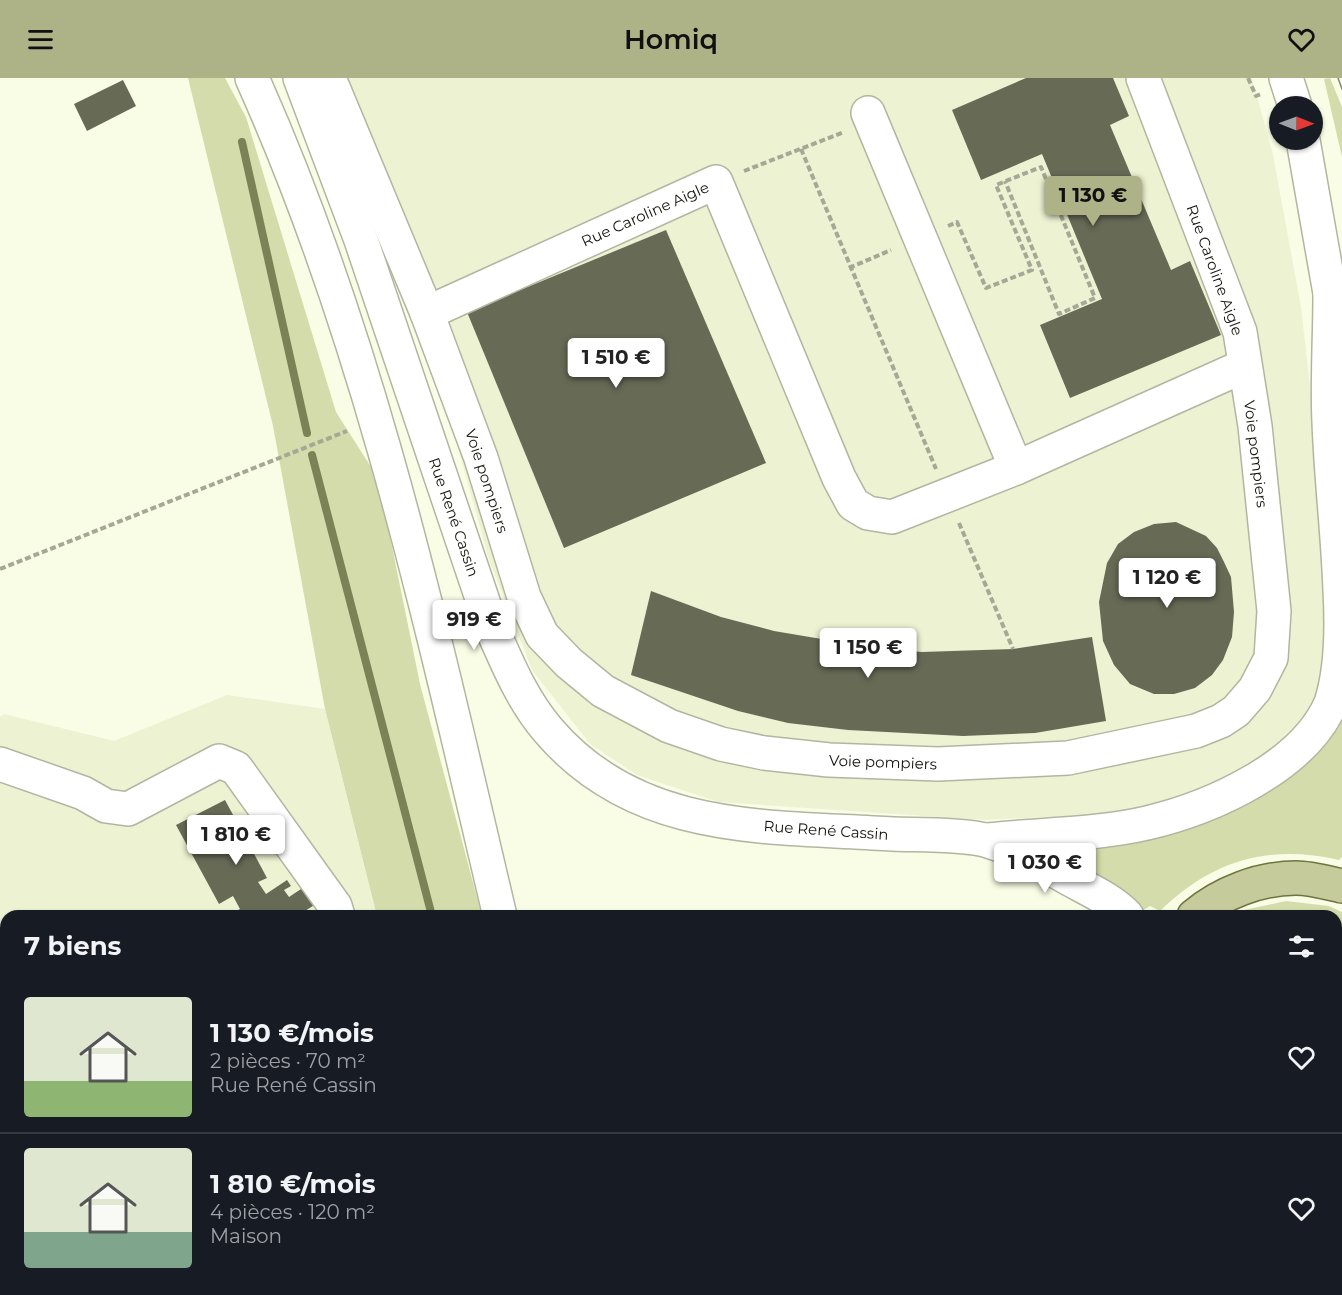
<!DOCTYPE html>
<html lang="fr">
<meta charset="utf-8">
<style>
:root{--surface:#171b24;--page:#20242c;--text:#f1f3f6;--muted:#9ea1a6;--line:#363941;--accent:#aeb287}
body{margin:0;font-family:Montserrat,sans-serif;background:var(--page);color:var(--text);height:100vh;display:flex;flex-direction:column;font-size:22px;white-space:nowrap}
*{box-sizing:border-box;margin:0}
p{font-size:20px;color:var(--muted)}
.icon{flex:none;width:33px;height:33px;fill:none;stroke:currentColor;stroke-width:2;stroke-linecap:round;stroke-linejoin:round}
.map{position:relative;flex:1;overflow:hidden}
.side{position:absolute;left:0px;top:832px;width:1342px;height:386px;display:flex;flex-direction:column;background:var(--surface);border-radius:18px 18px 0 0;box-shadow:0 2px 4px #0004}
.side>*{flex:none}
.needle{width:39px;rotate:91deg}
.tools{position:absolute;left:1269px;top:18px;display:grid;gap:12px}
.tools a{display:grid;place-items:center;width:54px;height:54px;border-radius:50%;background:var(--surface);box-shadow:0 2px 4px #0004;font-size:30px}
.price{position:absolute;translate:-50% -51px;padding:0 14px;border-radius:6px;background:#fff;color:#222;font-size:20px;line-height:39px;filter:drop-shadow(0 2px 3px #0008)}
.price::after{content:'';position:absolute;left:50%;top:36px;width:18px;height:14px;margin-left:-9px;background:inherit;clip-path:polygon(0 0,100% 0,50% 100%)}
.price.on{background:var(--accent);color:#111}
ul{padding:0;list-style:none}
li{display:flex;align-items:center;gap:18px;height:150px;padding:0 24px}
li+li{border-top:2px solid var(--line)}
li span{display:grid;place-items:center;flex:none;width:168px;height:120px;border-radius:6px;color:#555}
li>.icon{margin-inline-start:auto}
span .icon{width:72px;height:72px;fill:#fffc;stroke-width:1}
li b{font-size:26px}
h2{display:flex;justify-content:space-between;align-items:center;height:72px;padding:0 24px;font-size:26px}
header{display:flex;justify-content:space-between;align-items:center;height:78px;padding:0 24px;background:var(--accent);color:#111;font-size:27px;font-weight:600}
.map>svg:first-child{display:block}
.built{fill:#edf2d3}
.green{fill:#d4dcab}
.water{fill:#a7b074;stroke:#7b8255;stroke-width:1.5}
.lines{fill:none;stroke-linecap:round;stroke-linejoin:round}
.stream{stroke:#7b8255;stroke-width:8}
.building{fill:#676b56}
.minor-casing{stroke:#b2b6a0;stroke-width:36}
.major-casing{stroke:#6e753e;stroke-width:36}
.path{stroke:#a6a896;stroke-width:4;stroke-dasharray:6 3;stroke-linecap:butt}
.minor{stroke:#fff;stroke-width:33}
.major{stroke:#c5cb9b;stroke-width:33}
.tram{stroke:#848676;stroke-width:1.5}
.labels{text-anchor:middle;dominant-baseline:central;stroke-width:4.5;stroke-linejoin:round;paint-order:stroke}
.street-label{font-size:15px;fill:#14150d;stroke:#fff}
</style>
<header><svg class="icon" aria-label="menu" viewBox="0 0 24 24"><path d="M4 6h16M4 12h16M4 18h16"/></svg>Homiq<svg class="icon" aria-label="heart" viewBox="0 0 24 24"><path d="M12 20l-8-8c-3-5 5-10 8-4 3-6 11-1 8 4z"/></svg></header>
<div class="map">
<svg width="1342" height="1217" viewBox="0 0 1342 1217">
<rect width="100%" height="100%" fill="#f9fde5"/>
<g class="built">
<path d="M318 0H1252L1273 77 1301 229 1320 395 1328 536 1325 596 1312 635 1281 665 1248 690 1206 710 1160 726 1103 736 985 742 718 724 637 697 590 666 532 592 489 482 444 319Z"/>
<path d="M227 617 325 631 377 838H6V1212H354L344 1217H0V639L4 636 114 663Z"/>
</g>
<g class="green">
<path d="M188 0H225L246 39 336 334 378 400 420 606 482 838H377L325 631 273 348Z"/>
<path d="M1330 0 1342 29V79L1324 1Z"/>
<path d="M1342 623V779L1339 782C1268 766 1213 782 1160 833L1150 828 1142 833 1061 778 1058 773 1060 766 1166 750Z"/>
<path d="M1286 823 1329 828 1342 834V1073L1337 1076 1336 838H1234L1244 832Z"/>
<path d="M493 1212H547L548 1216 492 1217Z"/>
</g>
<path class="water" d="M401 1212H464L465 1217H391Z"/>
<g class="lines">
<g class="stream">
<path d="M242 64 307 355"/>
<path d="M312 377 432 838"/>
<path d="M522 1212 523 1217"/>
</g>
</g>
<g class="building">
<path d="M1026 0H1113L1129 38 1110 47 1171 192 1190 183 1221 257 1070 320 1040 247 1102 221 1042 76 981 102 952 32Z"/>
<path d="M123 2 136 28 87 53 74 26Z"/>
<path d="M666 152 766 385 564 470 467 234Z"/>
<path d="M1176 444 1206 458 1217 470 1224 484 1231 499 1234 534 1232 559 1223 582 1212 597 1195 610 1174 616H1154L1130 606 1114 587 1103 563 1099 524 1107 485 1118 466 1134 454 1154 446Z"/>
<path d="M651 513 721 539 774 553 875 570 922 574 1013 571 1092 559 1106 643 1035 655 963 658 848 652 788 645 738 633 631 597Z"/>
<path d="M225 722 267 800 258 804 266 816 287 802 291 808 284 812 289 819 304 809 316 826 297 838H227L240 831 233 818 219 826 176 747Z"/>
</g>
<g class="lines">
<g class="minor-casing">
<g id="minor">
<path d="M252 0C372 267 433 555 500 838"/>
<path d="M300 0 361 162 493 553C508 587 523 623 548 652 637 757 768 748 893 756 916 757 968 756 988 763 1014 771 1042 785 1066 799 1087 811 1111 821 1127 838"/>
<path d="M329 0 427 235 481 380 524 519 542 557 569 585 603 613 669 648 721 666 764 675 829 682 938 686 1068 680 1196 653 1221 643 1236 633 1255 611 1271 580 1274 533 1255 348 1240 254 1143 0"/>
<path d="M1286 0 1295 28"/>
<path d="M868 35 1016 390"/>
<path d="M1303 62 1334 238"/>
<path d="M427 235 716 104 839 400 853 426 868 435 892 439 1016 390 1244 288"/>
<path d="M0 686 83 715 106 728 128 731 219 683 236 690 335 828 338 838"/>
<path d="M988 762C1040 756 1096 757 1147 745 1211 730 1304 689 1331 625 1342 591 1342 548 1340 512 1338 456 1331 400 1329 344 1327 302 1330 259 1330 217"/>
<path d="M0 874 6 888"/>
<path d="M589 1212 590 1217"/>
<path d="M684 1212 687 1217"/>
<path d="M746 1217 753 1212"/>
</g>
</g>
<g class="major-casing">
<g id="major">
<path d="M1194 838C1221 815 1260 800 1296 800 1311 800 1328 805 1342 808"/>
<path d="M1336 1106 1342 1104"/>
<path d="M1257 1212 1258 1217"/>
<path d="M721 1217 730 1212"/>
<path d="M797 1217 808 1212"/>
<path d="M1284 1217 1286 1212"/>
</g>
</g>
<g class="path">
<path d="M1248 0 1256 18 1261 16"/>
<path d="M801 71 936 391"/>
<path d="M744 93 844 54"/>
<path d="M948 148 957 144 986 210 1032 192 996 107 1041 89 1095 220 1059 236 1005 103"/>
<path d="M849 190 891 172"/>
<path d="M959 445 1013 571"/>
<path d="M0 491 347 353"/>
<path d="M1336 1170 1342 1156"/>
<path d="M860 1217 870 1212"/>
</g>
<use href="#minor" class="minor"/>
<use href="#major" class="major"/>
<path class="tram" d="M1338 0 1342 11"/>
</g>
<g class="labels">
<g class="street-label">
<text transform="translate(645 136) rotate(-24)">Rue Caroline Aigle</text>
<text transform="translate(1215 192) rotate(70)">Rue Caroline Aigle</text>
<text transform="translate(1256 376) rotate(83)">Voie pompiers</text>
<text transform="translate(487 403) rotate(72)">Voie pompiers</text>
<text transform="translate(454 439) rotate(71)">Rue René Cassin</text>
<text transform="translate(883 684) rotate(2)">Voie pompiers</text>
<text transform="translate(826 752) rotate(4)">Rue René Cassin</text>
</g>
</g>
</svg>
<div class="tools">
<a><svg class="needle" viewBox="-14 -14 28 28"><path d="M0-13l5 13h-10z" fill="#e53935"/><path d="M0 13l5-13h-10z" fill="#9ea1a6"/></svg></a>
</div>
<b class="price on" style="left:1093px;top:149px">1 130 €</b>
<b class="price" style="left:616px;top:311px">1 510 €</b>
<b class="price" style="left:1167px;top:531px">1 120 €</b>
<b class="price" style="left:474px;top:573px">919 €</b>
<b class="price" style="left:868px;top:601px">1 150 €</b>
<b class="price" style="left:236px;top:788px">1 810 €</b>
<b class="price" style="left:1045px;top:816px">1 030 €</b>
<section class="side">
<h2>7 biens<svg class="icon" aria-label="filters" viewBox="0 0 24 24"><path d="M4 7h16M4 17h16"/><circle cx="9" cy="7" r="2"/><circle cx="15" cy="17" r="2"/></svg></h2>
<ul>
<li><span style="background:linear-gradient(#dfe7d0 70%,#8fb573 0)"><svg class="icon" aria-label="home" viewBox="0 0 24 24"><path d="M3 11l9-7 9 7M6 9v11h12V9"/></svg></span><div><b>1 130 €/mois</b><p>2 pièces · 70 m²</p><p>Rue René Cassin</p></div><svg class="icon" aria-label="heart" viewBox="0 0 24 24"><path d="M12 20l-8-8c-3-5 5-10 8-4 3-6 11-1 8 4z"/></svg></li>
<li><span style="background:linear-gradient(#dfe7d0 70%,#7fa58c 0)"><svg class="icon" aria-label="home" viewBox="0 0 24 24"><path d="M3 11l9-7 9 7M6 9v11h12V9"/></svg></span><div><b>1 810 €/mois</b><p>4 pièces · 120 m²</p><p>Maison</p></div><svg class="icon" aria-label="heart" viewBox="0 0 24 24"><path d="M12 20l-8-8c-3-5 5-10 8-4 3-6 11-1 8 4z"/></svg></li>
</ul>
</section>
</div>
